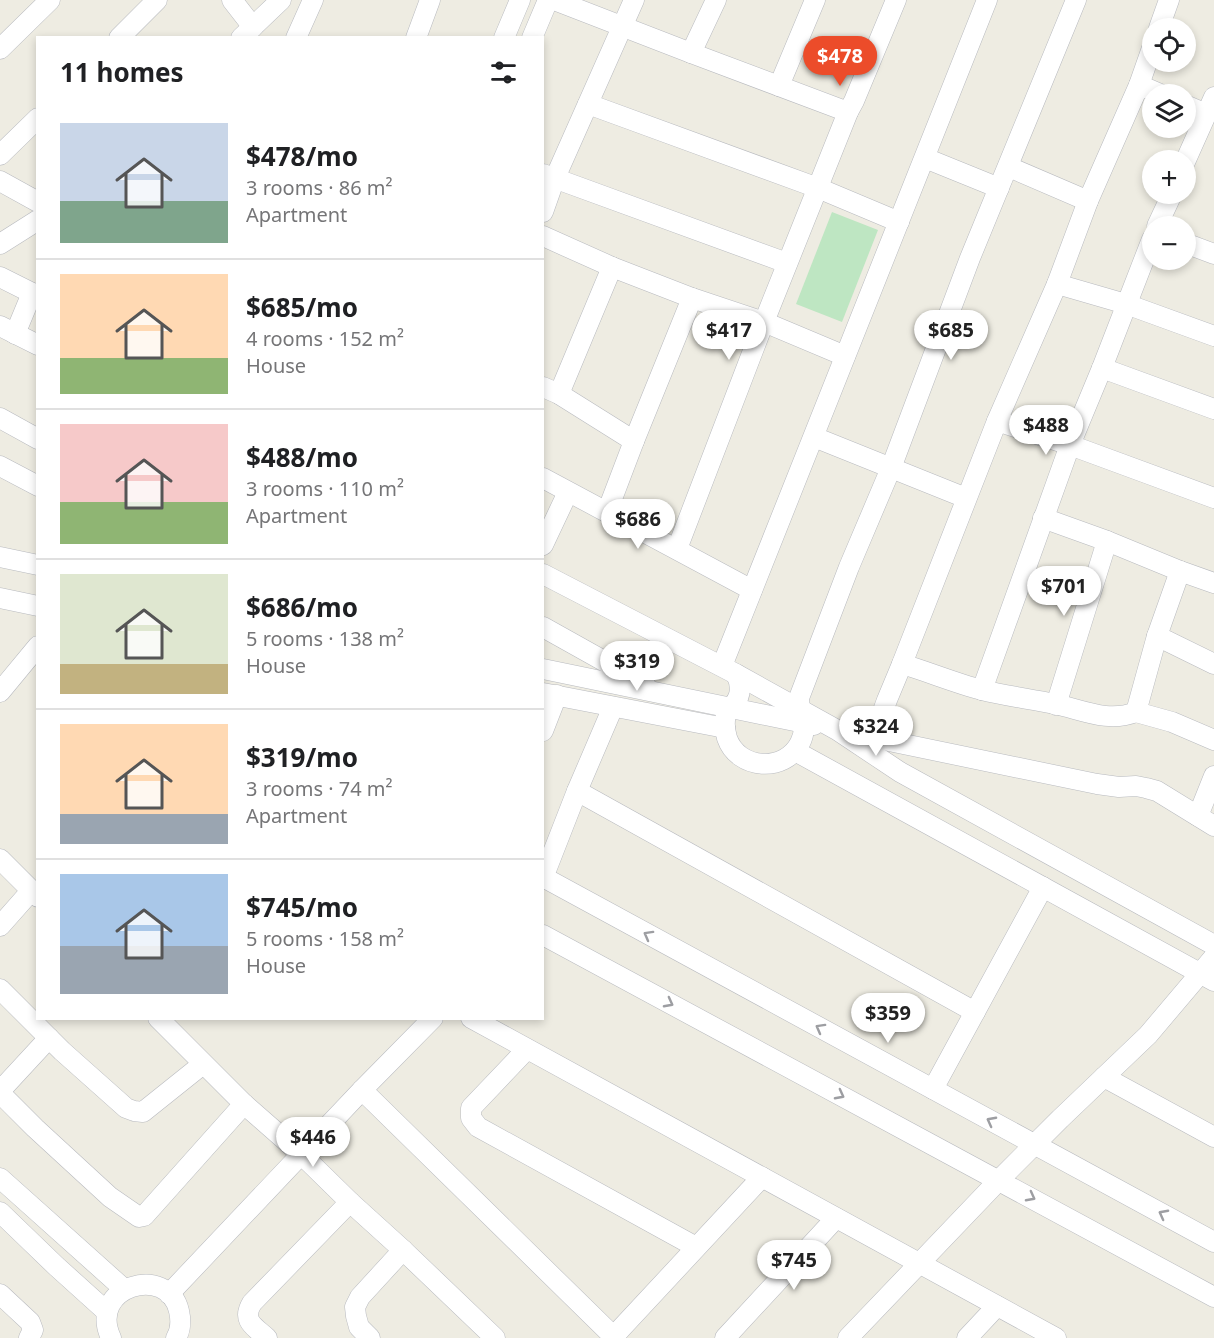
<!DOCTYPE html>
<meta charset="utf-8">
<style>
:root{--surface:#fff;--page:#f2f2f2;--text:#202124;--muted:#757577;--line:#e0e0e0;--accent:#ec4c2a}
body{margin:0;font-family:"Noto Sans",sans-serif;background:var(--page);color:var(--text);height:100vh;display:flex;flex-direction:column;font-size:22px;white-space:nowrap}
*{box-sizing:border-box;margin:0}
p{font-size:20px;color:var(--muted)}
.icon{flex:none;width:33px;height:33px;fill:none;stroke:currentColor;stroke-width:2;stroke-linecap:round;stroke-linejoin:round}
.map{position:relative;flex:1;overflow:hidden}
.panel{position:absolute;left:36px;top:36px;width:508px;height:984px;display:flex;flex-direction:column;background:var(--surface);border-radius:0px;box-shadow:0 3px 9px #0003}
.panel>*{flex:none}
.fabs{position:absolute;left:1142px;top:18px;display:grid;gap:12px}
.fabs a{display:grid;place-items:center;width:54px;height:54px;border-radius:50%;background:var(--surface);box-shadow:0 3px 9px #0003;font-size:30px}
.price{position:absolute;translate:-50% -51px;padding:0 14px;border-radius:21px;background:#fff;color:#222;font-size:20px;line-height:39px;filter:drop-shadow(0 2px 3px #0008)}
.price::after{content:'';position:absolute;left:50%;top:36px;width:18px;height:14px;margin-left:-9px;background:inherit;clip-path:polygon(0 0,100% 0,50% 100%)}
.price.active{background:var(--accent);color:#fff}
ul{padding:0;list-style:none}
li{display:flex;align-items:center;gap:18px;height:150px;padding:0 24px}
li+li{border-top:2px solid var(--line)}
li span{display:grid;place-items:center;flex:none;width:168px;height:120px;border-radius:0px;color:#555}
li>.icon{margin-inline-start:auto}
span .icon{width:72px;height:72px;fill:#fffc;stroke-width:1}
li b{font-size:26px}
h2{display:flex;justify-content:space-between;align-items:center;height:72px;padding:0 24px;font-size:26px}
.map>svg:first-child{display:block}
.green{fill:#bee6c2}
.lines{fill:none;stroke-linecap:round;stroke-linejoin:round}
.minor-casing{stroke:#b8babf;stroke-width:21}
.minor{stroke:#fff;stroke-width:20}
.oneway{stroke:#9d9ea2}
</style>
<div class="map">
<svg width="1214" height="1338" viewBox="0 0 1214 1338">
<rect width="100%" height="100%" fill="#eeece2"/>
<path class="green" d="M832 212 878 230 842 322 796 304Z"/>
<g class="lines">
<g class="minor-casing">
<g id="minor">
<path d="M232 0 253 27"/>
<path d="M554 0 691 53 848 112"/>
<path d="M1159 28 1169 0"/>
<path d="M119 38 157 0"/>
<path d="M241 38 281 0"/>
<path d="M296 38 313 0"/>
<path d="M416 38 430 0"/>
<path d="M504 38 520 0"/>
<path d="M532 38 548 0"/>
<path d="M0 49 50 0"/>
<path d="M691 53 716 0"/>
<path d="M1139 85 1160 94"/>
<path d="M779 86 815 0"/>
<path d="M588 104 818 188 899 222"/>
<path d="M1185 105 1206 114"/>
<path d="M0 155 38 118"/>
<path d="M925 158 999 188"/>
<path d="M1185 162 1214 97"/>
<path d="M1009 167 1088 201"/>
<path d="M543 174 787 263"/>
<path d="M0 181 38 202"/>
<path d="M543 212 555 178 634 0"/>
<path d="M1157 226 1172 194"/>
<path d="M543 236 612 267 692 298 764 322 845 356"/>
<path d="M1185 243 1214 254"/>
<path d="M0 244 38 220"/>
<path d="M0 277 38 296"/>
<path d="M1057 284 1126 304 1214 336"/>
<path d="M0 326 38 345"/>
<path d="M15 334 32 293"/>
<path d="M1102 368 1214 409"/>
<path d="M543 387 559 394 634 441"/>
<path d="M559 394 612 267"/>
<path d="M0 418 38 439"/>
<path d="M997 421 1070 445 1214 498"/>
<path d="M814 437 966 498"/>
<path d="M0 466 38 486"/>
<path d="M543 478 752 590"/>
<path d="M607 512 634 441 692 298"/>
<path d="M1043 518 1107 541 1180 571 1214 583"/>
<path d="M543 545 568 492"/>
<path d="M677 549 764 322 848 112 854 101 896 0"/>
<path d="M0 557 38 565"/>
<path d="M1180 571 1157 636 1214 664"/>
<path d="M543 574 736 674 837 730 900 772 1214 945"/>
<path d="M0 598 38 606"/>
<path d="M543 627 645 684"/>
<path d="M902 664C929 672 955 683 982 690 1006 696 1031 699 1055 704 1083 710 1108 723 1136 712L1157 636"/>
<path d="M722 666 987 0"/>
<path d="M543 669 814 725"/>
<path d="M736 674C741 684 742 695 734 704 730 707 727 710 726 715 724 722 725 731 727 738 738 770 785 773 800 743 809 726 799 715 799 698L849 567 891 468 970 258 1076 0"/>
<path d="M982 690 1070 445 1102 368 1152 239"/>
<path d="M0 692 38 646"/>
<path d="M543 693 725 728"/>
<path d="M1056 705 1107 541"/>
<path d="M1136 712 1172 722 1214 740"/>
<path d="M543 731 557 695"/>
<path d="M875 733 887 700 902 664 997 421 1057 284 1088 201 1139 85 1152 48"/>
<path d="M860 735 1097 784 1119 787 1136 786 1146 788 1157 791 1214 826"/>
<path d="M795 751 1214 981"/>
<path d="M577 791 975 1012"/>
<path d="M1198 816 1214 776"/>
<path d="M0 859 38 897"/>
<path d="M543 877 1214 1242"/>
<path d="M543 878 577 791 613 707"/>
<path d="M0 926 31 891"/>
<path d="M543 935 1214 1297"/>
<path d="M0 989 62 1051 126 1108 134 1111 143 1112 203 1064"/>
<path d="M158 1018 244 1104 301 1154 350 1202 403 1250 495 1338"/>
<path d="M471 1018 1056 1338"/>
<path d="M527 1049 471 1108V1118L478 1127 696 1247"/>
<path d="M1104 1077 1214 1137"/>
<path d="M933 1089 1043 887"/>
<path d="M362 1090 615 1338"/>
<path d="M0 1091 49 1038"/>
<path d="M0 1093 35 1128 110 1197 139 1217 144 1216 244 1104"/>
<path d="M0 1178 124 1289"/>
<path d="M0 1212 56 1266 107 1312"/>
<path d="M0 1294 30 1322 33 1330 29 1338"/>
<path d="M169 1294 362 1090 433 1018"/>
<path d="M614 1336 762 1177"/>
<path d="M111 1338C87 1286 168 1263 179 1311 181 1320 181 1330 176 1338"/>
<path d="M267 1338C255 1327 241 1321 252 1303L350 1202"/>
<path d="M370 1338 359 1327 356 1316 355 1307 360 1297 403 1250"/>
<path d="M725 1338 836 1218"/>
<path d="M848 1338 999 1180 1060 1119 1148 1035 1214 957"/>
<path d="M967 1338 997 1306"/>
</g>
</g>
<use href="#minor" class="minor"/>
</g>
<defs><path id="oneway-chevron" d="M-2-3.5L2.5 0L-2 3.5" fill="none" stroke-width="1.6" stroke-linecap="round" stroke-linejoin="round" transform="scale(1.5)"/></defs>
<g class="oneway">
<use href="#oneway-chevron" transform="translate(648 935) rotate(-151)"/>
<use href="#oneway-chevron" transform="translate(669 1003) rotate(28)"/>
<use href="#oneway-chevron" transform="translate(820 1028) rotate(-151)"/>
<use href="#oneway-chevron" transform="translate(840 1095) rotate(28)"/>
<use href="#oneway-chevron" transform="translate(991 1121) rotate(-152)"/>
<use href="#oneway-chevron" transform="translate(1031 1197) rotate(28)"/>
<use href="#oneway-chevron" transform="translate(1163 1214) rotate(-152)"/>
</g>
</svg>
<div class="fabs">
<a><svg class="icon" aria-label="locate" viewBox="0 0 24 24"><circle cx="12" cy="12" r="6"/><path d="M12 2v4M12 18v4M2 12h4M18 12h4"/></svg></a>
<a><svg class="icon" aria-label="layers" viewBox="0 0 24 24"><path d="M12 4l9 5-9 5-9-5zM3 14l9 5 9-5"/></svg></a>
<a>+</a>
<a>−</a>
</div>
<b class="price active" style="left:840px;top:87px">$478</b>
<b class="price" style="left:729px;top:361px">$417</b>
<b class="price" style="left:951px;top:361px">$685</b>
<b class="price" style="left:1046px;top:456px">$488</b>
<b class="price" style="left:638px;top:550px">$686</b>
<b class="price" style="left:1064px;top:617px">$701</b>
<b class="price" style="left:637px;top:692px">$319</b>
<b class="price" style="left:876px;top:757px">$324</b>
<b class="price" style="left:888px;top:1044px">$359</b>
<b class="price" style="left:313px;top:1168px">$446</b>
<b class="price" style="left:794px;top:1291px">$745</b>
<section class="panel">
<h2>11 homes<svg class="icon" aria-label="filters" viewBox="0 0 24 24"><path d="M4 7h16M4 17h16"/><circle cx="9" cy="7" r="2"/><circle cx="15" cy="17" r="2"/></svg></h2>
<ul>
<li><span style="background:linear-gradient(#c9d6e8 65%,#7fa58c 0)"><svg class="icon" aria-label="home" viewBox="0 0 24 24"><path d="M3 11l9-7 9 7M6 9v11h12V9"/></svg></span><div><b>$478/mo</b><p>3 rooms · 86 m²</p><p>Apartment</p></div></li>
<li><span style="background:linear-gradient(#ffd9b3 70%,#8fb573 0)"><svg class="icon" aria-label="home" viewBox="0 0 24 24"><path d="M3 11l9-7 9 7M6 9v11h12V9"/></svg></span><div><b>$685/mo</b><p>4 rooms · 152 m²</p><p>House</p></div></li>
<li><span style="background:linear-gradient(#f6c9c9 65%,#8fb573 0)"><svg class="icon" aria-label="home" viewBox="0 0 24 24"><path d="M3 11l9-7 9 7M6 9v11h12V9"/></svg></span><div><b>$488/mo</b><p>3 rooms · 110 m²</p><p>Apartment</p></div></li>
<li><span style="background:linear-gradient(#dfe7d0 75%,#c2b280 0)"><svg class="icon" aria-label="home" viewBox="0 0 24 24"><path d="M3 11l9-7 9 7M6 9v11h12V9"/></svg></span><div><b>$686/mo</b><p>5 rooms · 138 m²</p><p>House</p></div></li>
<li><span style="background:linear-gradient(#ffd9b3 75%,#9aa5b1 0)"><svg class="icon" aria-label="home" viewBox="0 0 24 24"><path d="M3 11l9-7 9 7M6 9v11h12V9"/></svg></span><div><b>$319/mo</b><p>3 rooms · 74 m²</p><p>Apartment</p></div></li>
<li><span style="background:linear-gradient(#a9c7e8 60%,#9aa5b1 0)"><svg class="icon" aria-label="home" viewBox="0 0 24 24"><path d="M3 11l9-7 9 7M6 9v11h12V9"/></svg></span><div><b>$745/mo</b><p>5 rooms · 158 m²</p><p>House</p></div></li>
</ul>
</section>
</div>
